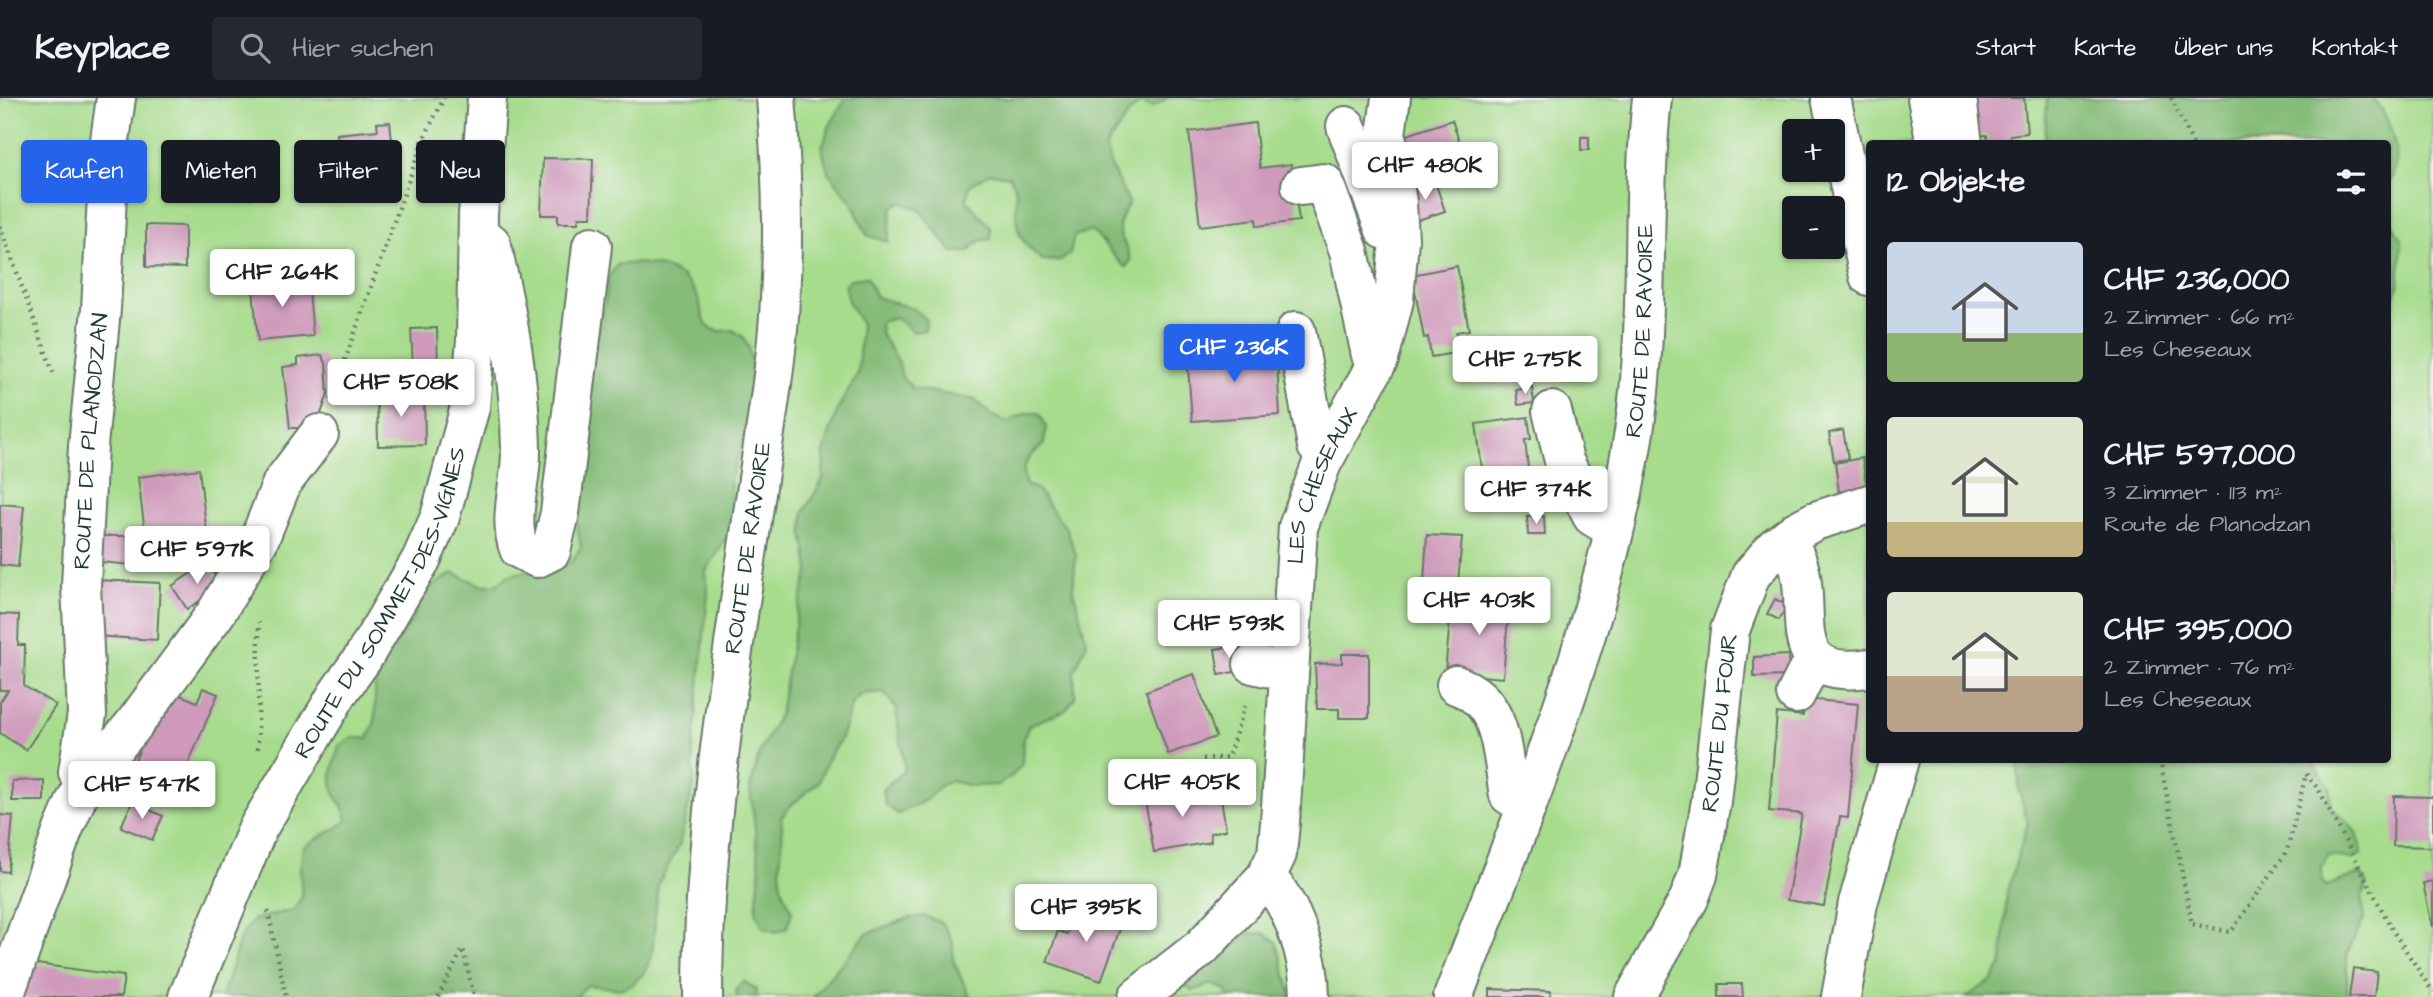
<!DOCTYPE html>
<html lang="de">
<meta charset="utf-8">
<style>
:root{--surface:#171b24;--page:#242831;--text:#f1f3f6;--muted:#9ea1a6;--line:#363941;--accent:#2563eb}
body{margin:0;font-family:"Architects Daughter",sans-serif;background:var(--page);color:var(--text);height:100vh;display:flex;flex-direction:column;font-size:26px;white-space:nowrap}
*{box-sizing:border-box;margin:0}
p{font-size:23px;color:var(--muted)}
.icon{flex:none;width:38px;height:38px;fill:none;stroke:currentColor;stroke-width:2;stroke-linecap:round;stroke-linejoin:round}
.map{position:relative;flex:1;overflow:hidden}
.sheet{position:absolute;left:1866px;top:42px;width:525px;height:623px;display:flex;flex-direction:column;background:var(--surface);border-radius:7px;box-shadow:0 2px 5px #0004}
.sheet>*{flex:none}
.banner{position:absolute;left:21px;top:42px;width:665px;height:63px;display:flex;gap:14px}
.tools{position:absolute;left:1782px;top:21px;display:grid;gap:14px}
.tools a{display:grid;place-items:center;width:63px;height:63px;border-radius:7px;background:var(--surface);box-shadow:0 2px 5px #0004;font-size:35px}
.price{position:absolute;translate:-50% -60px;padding:0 16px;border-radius:7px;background:#fff;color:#222;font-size:23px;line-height:46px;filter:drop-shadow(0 2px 4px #0008)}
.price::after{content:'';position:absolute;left:50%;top:42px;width:21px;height:16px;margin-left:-10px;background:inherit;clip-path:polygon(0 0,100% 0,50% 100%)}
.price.selected{background:var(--accent);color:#fff}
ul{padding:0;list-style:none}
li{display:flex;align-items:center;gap:21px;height:175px;padding:0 21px}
li span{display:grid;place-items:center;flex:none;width:196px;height:140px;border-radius:7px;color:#555}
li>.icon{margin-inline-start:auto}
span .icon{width:84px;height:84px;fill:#fffc;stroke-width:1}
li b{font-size:30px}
h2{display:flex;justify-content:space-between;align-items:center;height:84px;padding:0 21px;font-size:30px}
.chip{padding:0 24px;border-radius:7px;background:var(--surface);box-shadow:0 2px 5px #0004;font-size:24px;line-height:63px}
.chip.selected{background:var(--accent);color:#fff}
header{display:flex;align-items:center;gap:42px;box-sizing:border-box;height:98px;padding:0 35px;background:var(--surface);border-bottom:2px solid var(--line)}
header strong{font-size:33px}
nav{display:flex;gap:38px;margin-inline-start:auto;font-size:24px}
.search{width:490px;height:63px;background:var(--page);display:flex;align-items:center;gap:18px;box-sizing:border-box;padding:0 24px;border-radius:7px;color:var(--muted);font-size:26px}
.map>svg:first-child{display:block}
.green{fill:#a7dc8d;stroke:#638c60;stroke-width:2;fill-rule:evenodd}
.forest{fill:#85bc78;stroke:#527c56;stroke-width:2}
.building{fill:#cf9abb}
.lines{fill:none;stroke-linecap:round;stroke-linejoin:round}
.minor-casing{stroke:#687768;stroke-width:42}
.path{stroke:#687768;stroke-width:4.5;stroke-dasharray:2 5;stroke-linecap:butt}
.minor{stroke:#fff;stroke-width:38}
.labels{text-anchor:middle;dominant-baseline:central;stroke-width:7;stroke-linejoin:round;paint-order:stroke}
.street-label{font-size:23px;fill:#1f3d34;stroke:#f6f6f2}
</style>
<header>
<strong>Keyplace</strong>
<div class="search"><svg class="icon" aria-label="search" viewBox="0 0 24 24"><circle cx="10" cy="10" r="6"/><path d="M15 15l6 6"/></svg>Hier suchen</div>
<nav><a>Start</a><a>Karte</a><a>Über uns</a><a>Kontakt</a></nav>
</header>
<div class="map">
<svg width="2433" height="899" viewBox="0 0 2433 899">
<rect width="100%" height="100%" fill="#f6f6f2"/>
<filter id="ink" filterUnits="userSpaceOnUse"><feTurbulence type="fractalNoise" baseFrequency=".0143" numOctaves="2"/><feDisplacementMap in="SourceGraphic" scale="14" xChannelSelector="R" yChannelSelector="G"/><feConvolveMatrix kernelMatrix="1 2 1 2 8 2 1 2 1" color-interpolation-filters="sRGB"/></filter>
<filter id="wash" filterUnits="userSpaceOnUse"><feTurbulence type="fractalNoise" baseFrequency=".00686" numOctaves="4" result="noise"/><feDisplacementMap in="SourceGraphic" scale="28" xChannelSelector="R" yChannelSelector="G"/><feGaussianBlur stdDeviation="1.57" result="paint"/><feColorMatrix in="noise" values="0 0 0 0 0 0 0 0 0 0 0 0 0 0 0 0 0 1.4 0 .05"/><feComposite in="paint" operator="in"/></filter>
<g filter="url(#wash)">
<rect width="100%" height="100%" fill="#f0e3c8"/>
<path class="green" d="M0 0H2433V899H0ZM1794 33H1832V72H1794ZM1869 46H2387V662H1869ZM1794 110H1832V149H1794Z"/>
<g class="forest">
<path d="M846 0H1168L1152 9 1141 4 1131 13 1106 48C1109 72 1119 83 1129 105 1111 136 1121 132 1131 162L1126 169C1112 159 1106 144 1091 133L1074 138 1070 155 1061 163 1042 162C1031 153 1019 141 1017 126 1014 107 1021 95 1009 78L990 75 970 87 966 102 991 130V141L979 143 968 154H952L920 112 901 104 892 109 888 144 867 137 851 103 828 74 822 50 829 29Z"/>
<path d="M2047 0H2372C2387 13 2398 48 2396 67 2395 74 2390 81 2387 88V46L2045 45Z"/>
<path d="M2387 114 2402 144 2399 186 2389 216 2387 243Z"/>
<path d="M634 165C661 166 686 173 698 200 701 208 702 221 707 227 714 235 725 233 733 232L743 239 749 250 753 279 748 327 730 382 734 419 728 438 706 473 708 495 693 652 694 686 679 748 658 786 652 856 645 874 633 886 620 891 587 887 576 899H222L241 838 253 822 293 812 302 799 300 772 303 750C317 739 332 734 347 723 345 711 341 707 336 698 327 682 335 664 339 648L352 640H368L375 623V585L383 560 411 525 425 493 453 475 481 487H495L508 478 525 473 548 477 572 463 581 449 574 412 575 385 590 351 592 333 573 271 601 227 609 179 617 167Z"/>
<path d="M867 179 876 199 914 211 926 222 925 232 914 234 896 220 880 224 881 236 898 263 902 279 912 290 975 302 992 318 1007 324 1026 315H1039L1046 328 1044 346C1030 358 1018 367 1026 387L1037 391 1067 432 1076 457 1073 491 1087 545 1074 574 1075 599 1066 612 1029 627 1023 641 1022 666 1013 677 998 687 972 688 951 683 941 687 926 702 898 716 885 706 883 691 905 672 896 611 884 594 861 596 852 605 841 640 829 658 818 685 789 709 781 720C786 745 777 764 781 787 783 796 789 805 792 814L787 830 776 834 763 829 756 813 760 772 750 690 760 653 780 615 797 516 809 472 803 435 804 414 823 381 824 355 831 331 839 309 858 275 861 226 848 203 845 188 850 181Z"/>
<path d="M2011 662H2311L2330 690V709C2348 724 2360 732 2361 757L2351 761 2328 757 2322 770V784L2327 788 2360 775 2367 785 2362 799 2364 821 2347 855V899H1966L1991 883 2002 866 2007 794 2028 725 2019 692 2018 667Z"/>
<path d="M925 818 942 825 953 844V862L970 899H813L866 836 909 820Z"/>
<path d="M1264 835 1277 845 1292 899H1228L1227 892 1211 886 1193 893 1180 884C1205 867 1225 860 1245 836Z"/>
<path d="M743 883 756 891 757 899H737L736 892Z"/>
</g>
<g id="blocks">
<g class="building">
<path d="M1968 0H2024L2027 35 2010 37 2011 46H1988L1987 37 1971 38Z"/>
<path d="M1452 22 1467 66 1407 86 1392 42Z"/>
<path d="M390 24 396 81 390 82 391 93 373 95 372 83 342 86 337 36 378 32 377 25Z"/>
<path d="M1255 25 1260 70 1291 66 1299 123 1257 128 1256 121 1200 128 1189 34Z"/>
<rect x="1581" y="39" width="8" height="13"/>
<path d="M220 53H251L252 100 220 101Z"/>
<path d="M543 60 593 61 591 119H579L578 125H558V117H541Z"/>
<path d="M1435 84 1445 113 1415 123 1405 94Z"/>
<path d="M146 127 185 128V170L146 169Z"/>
<path d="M1457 168 1469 232 1456 234 1460 254 1431 259 1428 239 1424 240 1412 177Z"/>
<path d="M281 177 282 184 308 182 313 238 258 243 252 180Z"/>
<path d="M437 230 438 270H413L411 231Z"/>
<path d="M1276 248 1280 317 1192 323 1187 255Z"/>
<path d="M322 257 326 265 328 296 317 327 302 338 299 330H290L283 269 298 267V260Z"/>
<path d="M1532 289 1534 305 1518 307 1516 292Z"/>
<path d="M424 294 425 347 378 348 377 295Z"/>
<path d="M1528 319 1531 341 1525 342 1528 370H1536L1539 388 1532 389 1533 394 1486 400 1476 326Z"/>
<path d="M1843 332 1848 361 1834 363 1829 335Z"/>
<path d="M1862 360 1867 388 1839 394 1835 365Z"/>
<path d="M199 371 207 436 146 443 138 379Z"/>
<path d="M0 406 24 408 18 469 0 467Z"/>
<path d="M1544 418 1545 437H1528L1527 419Z"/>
<path d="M1427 437 1462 439 1458 485 1424 483Z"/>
<path d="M89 438H127L132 467 89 463Z"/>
<path d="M206 465 223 488 187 511 172 488Z"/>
<path d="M96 482 160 485 157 542 93 538Z"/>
<path d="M1480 492 1510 495 1503 580 1445 575 1451 511 1478 513Z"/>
<path d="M1775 501 1787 507 1779 522 1767 516Z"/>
<path d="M0 516 19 517 18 547H25L24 588 56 607 26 652 0 635V604L8 592H0Z"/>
<path d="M1240 547 1244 572 1219 577 1215 551Z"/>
<path d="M1342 556H1369V620H1339V611H1317L1315 566 1342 565Z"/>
<path d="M1788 557 1789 578 1754 579V559Z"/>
<path d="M1194 576 1216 639 1168 656 1146 593Z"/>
<path d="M203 590 218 596 175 697 137 681 141 671 133 667 166 591 197 604Z"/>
<path d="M1805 601 1858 606 1848 720 1840 719 1824 808 1787 802 1802 716 1769 713 1777 615 1803 618Z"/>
<path d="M44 682V703H12V683Z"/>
<path d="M1188 689 1191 705 1221 700 1226 732 1210 735 1211 744 1154 754 1144 697Z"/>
<path d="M2394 698 2433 699V749L2393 748Z"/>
<path d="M132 704 163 718 152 742 121 729Z"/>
<path d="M0 717 13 718 8 774 0 773Z"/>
<path d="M2433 783V828H2432L2423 785Z"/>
<path d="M1077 808 1122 825 1101 883 1047 864 1058 833 1067 836Z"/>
<path d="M22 864 124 878 121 899H17Z"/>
<path d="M2353 871 2377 874 2374 899H2349Z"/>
<path d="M1719 886H1742L1743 899H1719Z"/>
<path d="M1490 891 1551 893 1550 899H1490Z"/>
</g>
</g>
</g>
<g filter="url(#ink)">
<use href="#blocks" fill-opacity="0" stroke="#687768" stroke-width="2"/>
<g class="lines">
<g class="minor-casing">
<g id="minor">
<path d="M1831 0 1869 178"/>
<path d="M1927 0 1936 46"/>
<path d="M1957 0 1963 46"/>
<path d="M1346 28 1385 132"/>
<path d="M1301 88 1324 85 1349 153 1371 257 1379 261"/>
<path d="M491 145C507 213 520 281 521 351 522 384 507 419 519 451L537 460 551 453 560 415 592 148"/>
<path d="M1296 233 1317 348 1327 355"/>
<path d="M1552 313 1564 363 1592 418 1613 431"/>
<path d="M1785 442C1829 492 1765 585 1869 570"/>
<path d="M1253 566 1289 574"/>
<path d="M1456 587C1504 603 1501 654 1509 697L1526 707"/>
<path d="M1796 596 1806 576 1817 563"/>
<path id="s1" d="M83 686 78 674 87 616 81 488 88 348 101 211 110 42 116 0"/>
<path d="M4 899 63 732 83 686 132 629 216 515 259 442 282 385 319 336"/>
<path id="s2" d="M188 899 258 730 338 595 363 560 397 502 421 462 440 419 470 309 476 243 478 116 487 0"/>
<path id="s3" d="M703 899C703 729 732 562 756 395 765 331 777 266 780 201 784 134 782 67 776 0"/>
<path d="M1138 899 1202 849 1266 779"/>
<path id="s4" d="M1310 899C1310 859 1293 807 1266 779L1277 756 1280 725 1298 429 1322 365 1379 261 1394 202 1399 142 1397 104 1386 36 1391 0"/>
<path id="s5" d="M1453 899C1524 714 1603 530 1634 334 1651 223 1640 111 1652 0"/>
<path id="s6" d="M1634 899 1689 801 1698 777 1711 703 1730 532 1751 477 1775 449 1796 433 1815 423 1869 406"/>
<path d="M1841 899 1858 805 1899 662"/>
</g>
</g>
<g class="path">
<path d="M2171 0 2193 46"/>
<path d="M0 128 54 277"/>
<path d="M331 302 423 42 444 0"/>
<path d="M258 651 259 524"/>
<path d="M1203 661 1228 659 1245 608"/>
<path d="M2160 662 2192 826 2231 834 2287 753 2306 676 2319 692 2393 833 2433 894"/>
<path d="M268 813 286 899"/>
<path d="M438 899 463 851 474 899"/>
</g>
<use href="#minor" class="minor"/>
</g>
</g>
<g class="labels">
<g class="street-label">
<text stroke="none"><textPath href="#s5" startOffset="696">ROUTE DE RAVOIRE</textPath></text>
<text stroke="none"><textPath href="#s1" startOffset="345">ROUTE DE PLANODZAN</textPath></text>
<text stroke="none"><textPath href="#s4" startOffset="530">LES CHESEAUX</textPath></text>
<text stroke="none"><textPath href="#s3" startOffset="452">ROUTE DE RAVOIRE</textPath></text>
<text stroke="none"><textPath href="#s2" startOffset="441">ROUTE DU SOMMET-DES-VIGNES</textPath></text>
<text stroke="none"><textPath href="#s6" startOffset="292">ROUTE DU FOUR</textPath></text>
</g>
</g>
</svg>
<div class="tools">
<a>+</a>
<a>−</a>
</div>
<b class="price" style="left:1425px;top:104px">CHF 480K</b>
<b class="price" style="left:282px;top:211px">CHF 264K</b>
<b class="price selected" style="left:1234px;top:286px">CHF 236K</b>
<b class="price" style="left:1525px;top:298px">CHF 275K</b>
<b class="price" style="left:401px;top:321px">CHF 508K</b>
<b class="price" style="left:1536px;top:428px">CHF 374K</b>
<b class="price" style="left:197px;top:488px">CHF 597K</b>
<b class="price" style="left:1479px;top:539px">CHF 403K</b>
<b class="price" style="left:1229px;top:562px">CHF 593K</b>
<b class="price" style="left:1182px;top:721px">CHF 405K</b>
<b class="price" style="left:142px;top:723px">CHF 547K</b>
<b class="price" style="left:1086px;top:846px">CHF 395K</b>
<div class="banner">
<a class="chip selected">Kaufen</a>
<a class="chip">Mieten</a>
<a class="chip">Filter</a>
<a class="chip">Neu</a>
</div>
<section class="sheet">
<h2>12 Objekte<svg class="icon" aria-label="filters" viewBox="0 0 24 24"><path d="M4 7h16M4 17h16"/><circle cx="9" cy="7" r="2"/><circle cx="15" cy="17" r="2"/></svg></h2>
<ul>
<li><span style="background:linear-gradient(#c9d6e8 65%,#8fb573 0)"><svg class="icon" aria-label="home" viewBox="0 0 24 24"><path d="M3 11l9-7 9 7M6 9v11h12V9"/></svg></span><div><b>CHF 236,000</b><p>2 Zimmer · 66 m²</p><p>Les Cheseaux</p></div></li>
<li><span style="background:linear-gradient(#dfe7d0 75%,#c2b280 0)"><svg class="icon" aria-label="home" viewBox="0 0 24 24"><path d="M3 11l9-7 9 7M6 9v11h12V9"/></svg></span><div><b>CHF 597,000</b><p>3 Zimmer · 113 m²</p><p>Route de Planodzan</p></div></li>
<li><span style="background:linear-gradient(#dfe7d0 60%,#b9a48a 0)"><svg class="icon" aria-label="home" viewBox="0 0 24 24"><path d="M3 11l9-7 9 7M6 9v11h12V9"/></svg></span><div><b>CHF 395,000</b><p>2 Zimmer · 76 m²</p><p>Les Cheseaux</p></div></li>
</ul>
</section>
</div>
